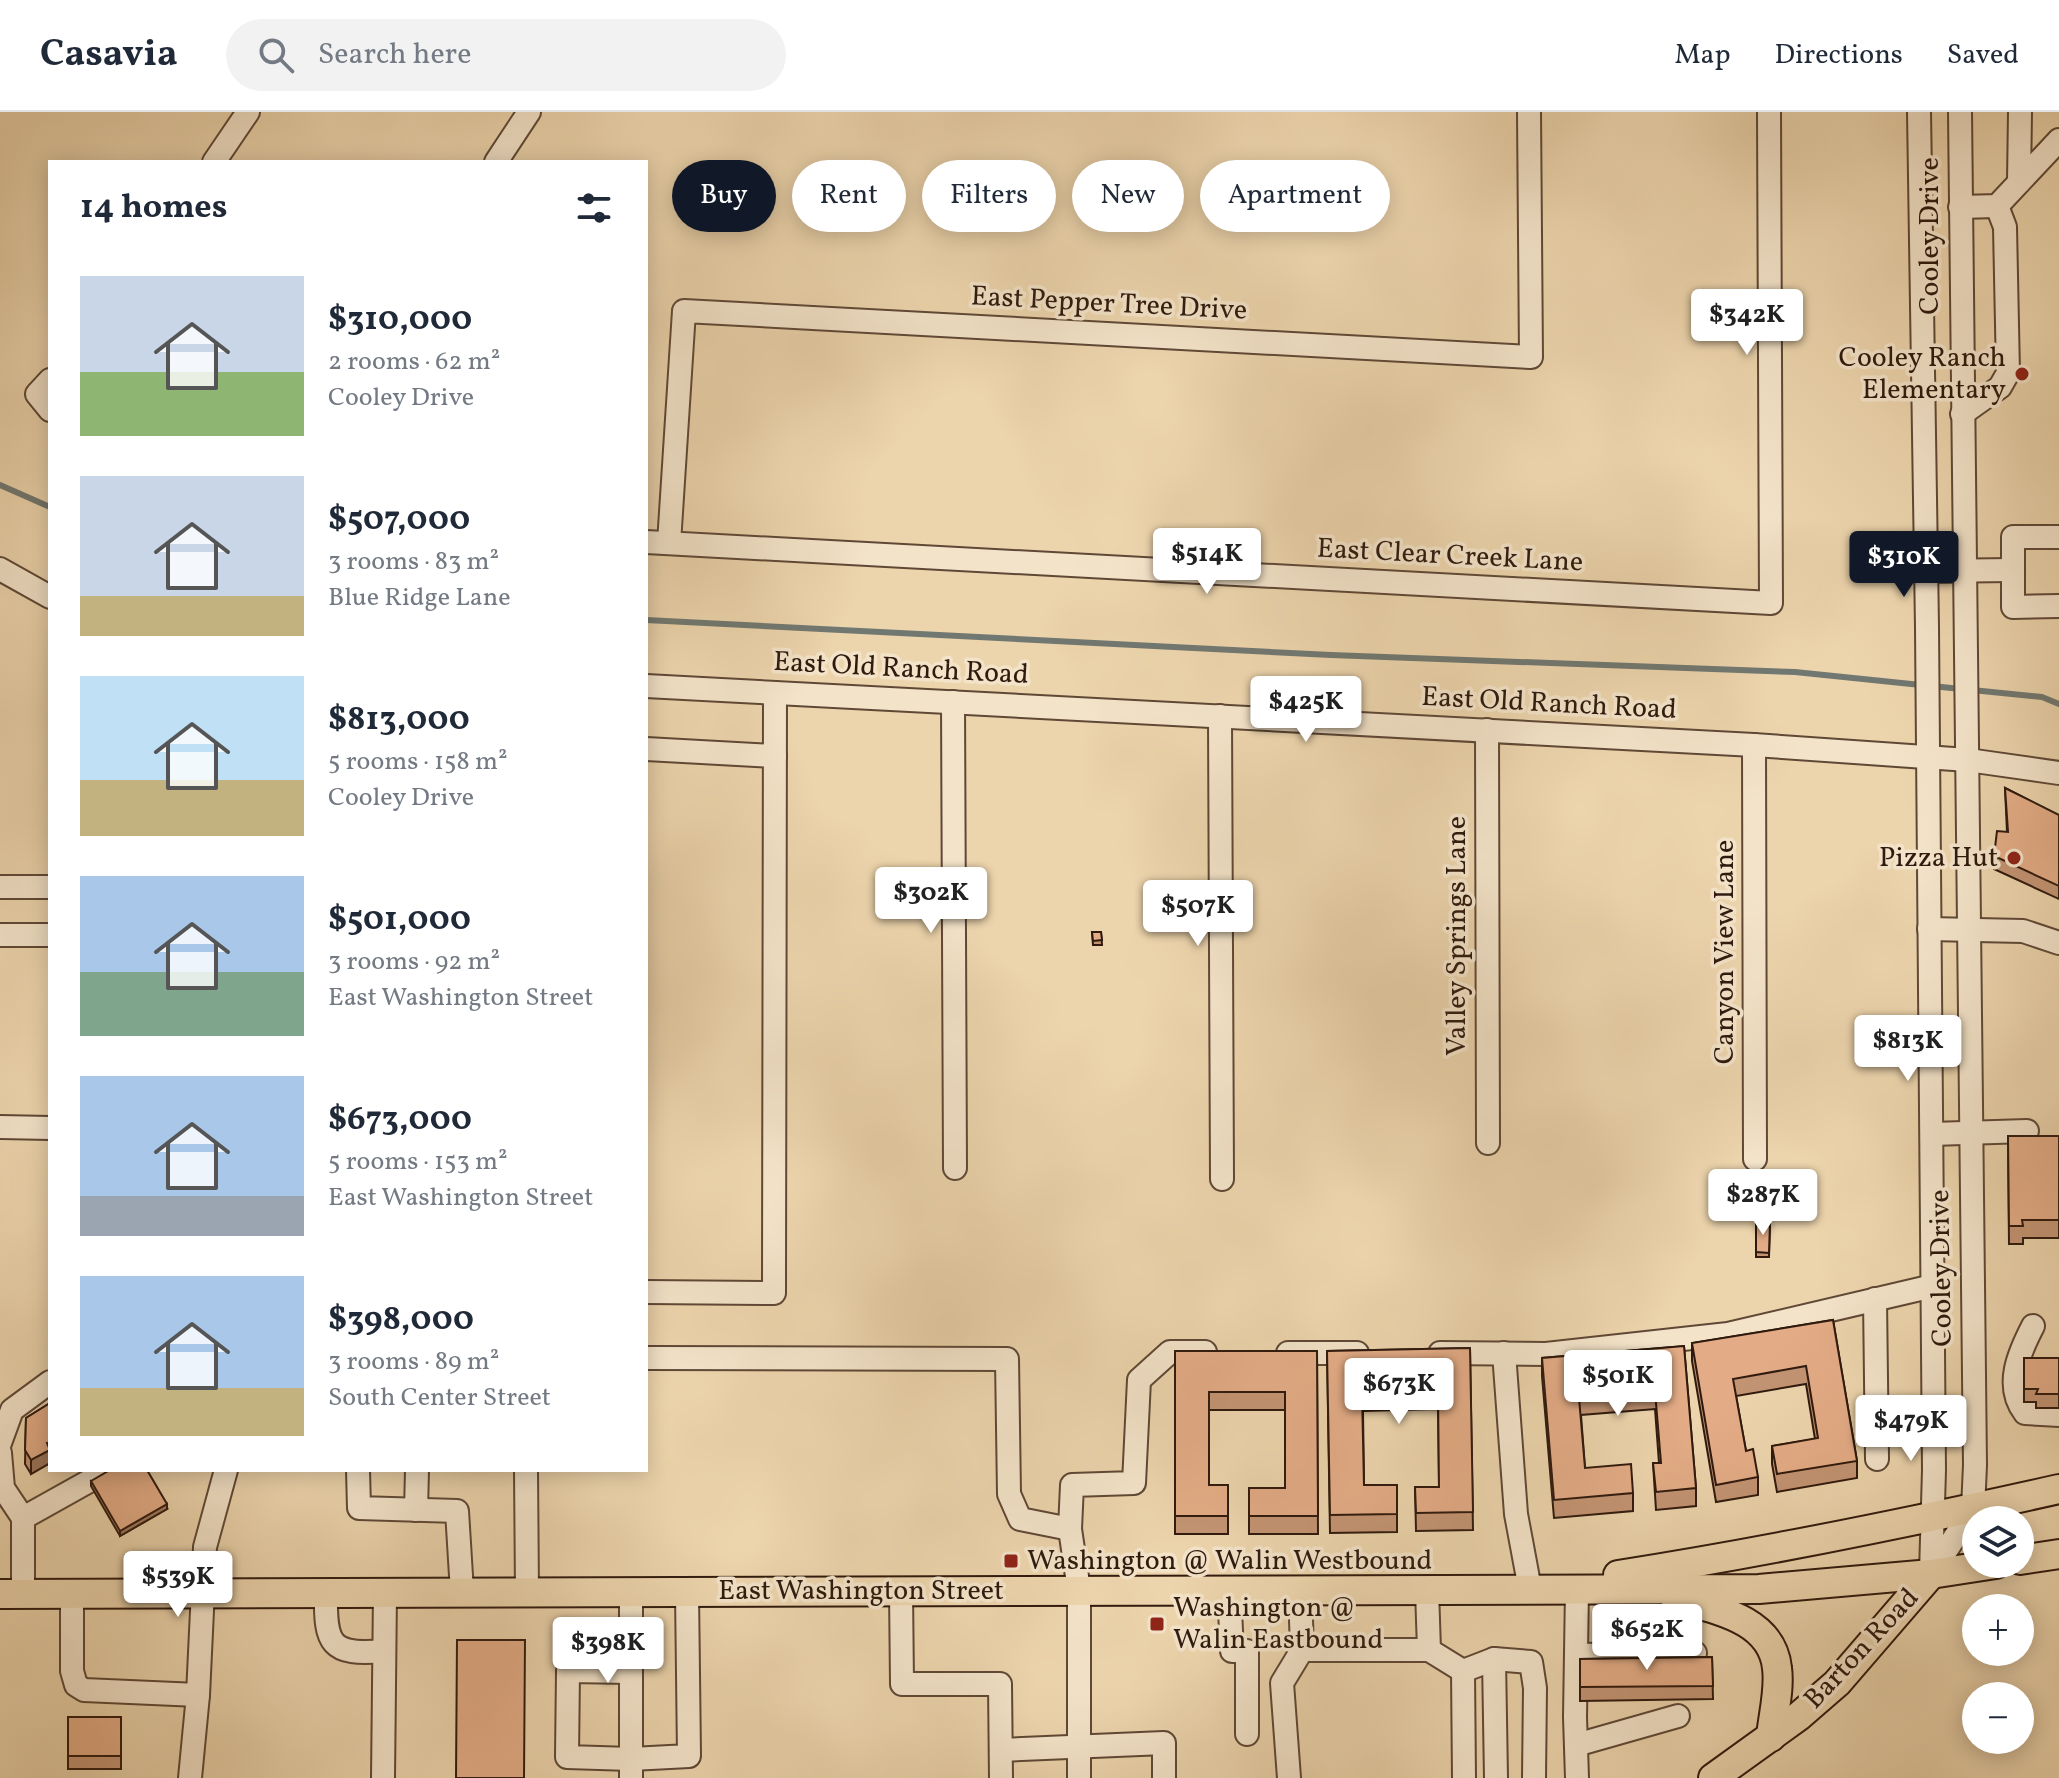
<!DOCTYPE html>
<meta charset="utf-8">
<style>
:root{--surface:#fff;--page:#f2f2f3;--text:#1f2937;--muted:#747a83;--line:#e0e1e3;--accent:#111827}
body{margin:0;font-family:Vollkorn,serif;background:var(--page);color:var(--text);height:100vh;display:flex;flex-direction:column;font-size:30px;white-space:nowrap}
*{box-sizing:border-box;margin:0}
p{font-size:26px;color:var(--muted)}
.icon{flex:none;width:44px;height:44px;fill:none;stroke:currentColor;stroke-width:2;stroke-linecap:round;stroke-linejoin:round}
.map{position:relative;flex:1;overflow:hidden}
.sheet{position:absolute;left:48px;top:48px;width:600px;height:1312px;display:flex;flex-direction:column;background:var(--surface);border-radius:0px;box-shadow:0 4px 20px #0003}
.sheet>*{flex:none}
.hud{position:absolute;left:672px;top:48px;width:760px;height:72px;display:flex;gap:16px}
.fabs{position:absolute;left:1962px;top:1394px;display:grid;gap:16px}
.fabs a{display:grid;place-items:center;width:72px;height:72px;border-radius:50%;background:var(--surface);box-shadow:0 4px 20px #0003;font-size:40px}
.price{position:absolute;translate:-50% -68px;padding:0 18px;border-radius:8px;background:#fff;color:#222;font-size:26px;line-height:52px;filter:drop-shadow(0 2px 4px #0008)}
.price::after{content:'';position:absolute;left:50%;top:48px;width:24px;height:18px;margin-left:-12px;background:inherit;clip-path:polygon(0 0,100% 0,50% 100%)}
.price.active{background:var(--accent);color:#fff}
ul{padding:0;list-style:none}
li{display:flex;align-items:center;gap:24px;height:200px;padding:0 32px}
li span{display:grid;place-items:center;flex:none;width:224px;height:160px;border-radius:0px;color:#555}
li>.icon{margin-inline-start:auto}
span .icon{width:96px;height:96px;fill:#fffc;stroke-width:1}
li b{font-size:34px}
h2{display:flex;justify-content:space-between;align-items:center;height:96px;padding:0 32px;font-size:34px}
.tag{padding:0 28px;border-radius:36px;background:var(--surface);box-shadow:0 4px 20px #0003;font-size:28px;line-height:72px}
.tag.active{background:var(--accent);color:#fff}
header{display:flex;align-items:center;gap:48px;box-sizing:border-box;height:112px;padding:0 40px;background:var(--surface);border-bottom:2px solid var(--line)}
header strong{font-size:38px}
nav{display:flex;gap:44px;margin-inline-start:auto;font-size:28px}
.search{width:560px;height:72px;background:var(--page);display:flex;align-items:center;gap:20px;box-sizing:border-box;padding:0 28px;border-radius:44px;color:var(--muted);font-size:30px}
.map>svg:first-child{display:block}
.lines{fill:none;stroke-linecap:round;stroke-linejoin:round}
.stream{stroke:#717871;stroke-width:6}
.minor-casing{stroke:#5f4836;stroke-width:26}
.major-casing{stroke:#301a0e;stroke-width:32}
.minor{stroke:#f3e3c9;stroke-width:22}
.major{stroke:#ecd4ac;stroke-width:28}
.wall{fill:#c39473;stroke:#301a0e;stroke-width:2}
.shaded-wall{fill:#9f785e;stroke:#301a0e;stroke-width:2}
.building{fill:#e3ac86;stroke:#301a0e;stroke-width:2}
.poi-dot{fill:#8f2418;stroke:#f3e3c9;stroke-width:3}
.labels{text-anchor:middle;dominant-baseline:central;stroke-width:7;stroke-linejoin:round;paint-order:stroke}
.street-label{font-size:28px;fill:#301a0e;stroke:#f3e3c9}
.poi-label{font-size:28px;fill:#301a0e;stroke:#f3e3c9;text-anchor:end}
</style>
<header>
<strong>Casavia</strong>
<div class="search"><svg class="icon" aria-label="search" viewBox="0 0 24 24"><circle cx="10" cy="10" r="6"/><path d="M15 15l6 6"/></svg>Search here</div>
<nav><a>Map</a><a>Directions</a><a>Saved</a></nav>
</header>
<div class="map">
<svg width="2059" height="1666" viewBox="0 0 2059 1666">
<rect width="100%" height="100%" fill="#ecd4ac"/>
<filter id="stains"><feTurbulence type="fractalNoise" baseFrequency=".0025" numOctaves="4"/><feColorMatrix values="0 0 0 0 .2 0 0 0 0 .09 0 0 0 0 .02 0 0 0 .5 -.17"/></filter>
<radialGradient id="worn" r=".72"><stop offset=".6" stop-color="#630" stop-opacity="0"/><stop offset="1" stop-color="#630" stop-opacity=".3"/></radialGradient>
<g class="lines">
<g class="stream">
<path d="M0 373 50 395"/>
<path d="M646 508 1331 543 1795 560 1921 573"/>
<path d="M1932 574 1961 577"/>
<path d="M1972 578 2042 585 2059 592"/>
</g>
<g class="minor-casing">
<g id="minor">
<path d="M1919 0 1927 515 1934 1358 1931 1461"/>
<path d="M214 50 248 0"/>
<path d="M496 50 529 0"/>
<path d="M2019 70 2020 0"/>
<path d="M1960 95 1997 94 2059 28"/>
<path d="M50 268 37 282 50 298"/>
<path d="M1962 302 2000 275 2008 261 2005 115 1997 94"/>
<path d="M2059 425H2013V495L2059 494"/>
<path d="M646 430 1771 491 1769 0"/>
<path d="M669 431 684 199 1531 245 1529 0"/>
<path d="M0 457 50 485"/>
<path d="M1927 459 2013 458"/>
<path d="M646 574 1754 633 1968 648 2059 661"/>
<path d="M953 590 955 1056"/>
<path d="M1220 604 1222 1067"/>
<path d="M1487 618 1488 1031"/>
<path d="M1754 633 1755 1047"/>
<path d="M646 637 775 644"/>
<path d="M0 775H50"/>
<path d="M1929 817 2023 819 2059 831"/>
<path d="M0 823H50"/>
<path d="M0 1015 50 1016"/>
<path d="M1932 1022 2027 1019"/>
<path d="M646 1180 774 1181 775 581"/>
<path d="M1875 1187 1877 1347"/>
<path d="M2033 1214C2019 1241 2004 1274 2025 1301L2059 1303"/>
<path d="M1288 1241H1357"/>
<path d="M1440 1241 1546 1242 1728 1222 1933 1174"/>
<path d="M1504 1241 1516 1402 1530 1477"/>
<path d="M646 1246 1007 1247 1009 1382 1020 1407 1070 1417 1079 1478V1666"/>
<path d="M0 1331 12 1298 50 1270"/>
<path d="M0 1341 3 1376 23 1406"/>
<path d="M358 1358 359 1396 457 1399 462 1480"/>
<path d="M526 1358 527 1480"/>
<path d="M416 1398 417 1358"/>
<path d="M1070 1417 1072 1373 1134 1371 1139 1268 1170 1240H1205"/>
<path d="M1931 1462 1973 1397 1975 1353 1960 0"/>
<path d="M1229 1478 1232 1539H1247V1622"/>
<path d="M1427 1478 1429 1538 1463 1559"/>
<path d="M901 1479 902 1572H1000L1001 1666"/>
<path d="M326 1481C325 1532 330 1544 384 1539"/>
<path d="M23 1482V1406L109 1358"/>
<path d="M72 1482V1559L76 1573 84 1578 198 1583"/>
<path d="M1302 1538H1429"/>
<path d="M1577 1543 1695 1541"/>
<path d="M1494 1547 1496 1666"/>
<path d="M631 1560 568 1559 567 1645 631 1647 689 1644 687 1480"/>
<path d="M1576 1633 1678 1604"/>
<path d="M1001 1638 1164 1631V1666"/>
<path d="M190 1666 198 1583 205 1435 226 1358"/>
<path d="M383 1666 385 1481"/>
<path d="M631 1666V1480"/>
<path d="M1289 1666 1282 1571 1302 1538 1300 1477"/>
<path d="M1464 1666 1463 1559 1494 1547 1531 1550 1535 1576 1534 1666"/>
<path d="M1577 1666 1575 1605 1577 1478"/>
</g>
</g>
<g class="major-casing">
<g id="major">
<path d="M2020 1448 2059 1442"/>
<path d="M1618 1463C1766 1440 1912 1410 2059 1377"/>
<path d="M0 1482 1759 1477 1931 1462 1996 1452"/>
<path d="M1675 1486C1713 1497 1772 1506 1777 1556 1780 1578 1773 1603 1771 1625"/>
<path d="M1713 1666 1799 1604 1837 1571 1931 1462"/>
</g>
</g>
<use href="#minor" class="minor"/>
<use href="#major" class="major"/>
</g>
<g class="wall">
<path d="M2005 676 2059 703V787L1994 757V744L2007 720Z"/>
<path d="M1092 820H1101L1102 833H1093Z"/>
<path d="M2008 1024H2059V1126H2023V1132H2009Z"/>
<path d="M1756 1109 1770 1110 1769 1145H1756Z"/>
<path d="M1833 1208 1857 1349V1366L1777 1380 1772 1352V1334L1815 1327 1806 1272 1736 1284 1746 1339 1758 1365V1383L1716 1390 1692 1249V1231Z"/>
<path d="M1684 1234 1696 1376V1394L1656 1398 1653 1351H1659L1655 1297 1581 1303 1585 1356 1633 1381V1399L1554 1406 1542 1264V1246Z"/>
<path d="M1470 1236 1473 1418 1416 1419 1415 1375H1439L1438 1297 1363 1299 1364 1373H1397V1420L1330 1421 1327 1239Z"/>
<path d="M1175 1239H1317L1318 1422H1249V1376H1285V1298H1209V1373H1228V1422H1175Z"/>
<path d="M2024 1246H2059V1296H2036V1290H2024Z"/>
<path d="M50 1291V1351L31 1362 25 1352 26 1306Z"/>
<path d="M91 1369 167 1397 120 1424 91 1374Z"/>
<path d="M1712 1545 1713 1587 1580 1589V1547Z"/>
<rect x="68" y="1605" width="53" height="52"/>
</g>
<g class="shaded-wall">
<path d="M50 1330V1351L31 1362V1348Z"/>
<path d="M167 1392V1397L120 1424V1419Z"/>
</g>
<g class="building">
<path d="M2005 676 2059 703V774L1994 744 1997 719 2008 720Z"/>
<path d="M1092 820H1101L1102 828 1093 829Z"/>
<path d="M2008 1024H2059V1108H2022L2023 1114H2009Z"/>
<path d="M1756 1109 1770 1110 1769 1141 1756 1140Z"/>
<path d="M1833 1208 1857 1349 1777 1362 1772 1334 1818 1326 1806 1254 1733 1267 1746 1339 1753 1337 1758 1365 1716 1373 1692 1231Z"/>
<path d="M1684 1234 1696 1376 1656 1380 1653 1351H1661L1655 1279 1579 1286 1585 1356 1631 1352 1633 1381 1554 1388 1542 1246Z"/>
<path d="M1470 1236 1473 1400 1416 1401 1415 1375H1439L1438 1279 1362 1281 1364 1373H1397V1402L1330 1403 1327 1239Z"/>
<path d="M1175 1239H1317L1318 1404H1249V1376H1285V1280H1209V1373H1228V1404H1175Z"/>
<path d="M2024 1246H2059V1282H2036L2038 1277H2024Z"/>
<path d="M50 1291V1330L47 1331 50 1338 31 1348 25 1338 26 1306Z"/>
<path d="M110 1358H147L167 1392 120 1419 91 1369Z"/>
<path d="M457 1528H525L524 1666H456Z"/>
<path d="M1712 1545 1713 1574 1580 1575V1547Z"/>
<rect x="68" y="1605" width="53" height="39"/>
</g>
<g class="poi-dot">
<circle cx="2022" cy="262" r="8"/>
<circle cx="2014" cy="746" r="8"/>
<rect x="1003" y="1441" width="16" height="16" rx="4"/>
<rect x="1149" y="1504" width="16" height="16" rx="4"/>
</g>
<g class="labels">
<g class="street-label">
<text transform="translate(1930 124) rotate(-90)">Cooley Drive</text>
<text transform="translate(1109 192) rotate(3)">East Pepper Tree Drive</text>
<text transform="translate(1450 444) rotate(3)">East Clear Creek Lane</text>
<text transform="translate(901 557) rotate(3)">East Old Ranch Road</text>
<text transform="translate(1549 592) rotate(3)">East Old Ranch Road</text>
<text transform="translate(1457 824) rotate(-90)">Valley Springs Lane</text>
<text transform="translate(1725 840) rotate(-90)">Canyon View Lane</text>
<text transform="translate(1942 1156) rotate(-91)">Cooley Drive</text>
<text x="861" y="1479">East Washington Street</text>
<text transform="translate(1862 1537) rotate(-47)">Barton Road</text>
</g>
<g class="poi-label">
<text x="2006" y="246">Cooley Ranch<tspan x="2006" dy="32">Elementary</tspan></text>
<text x="1998" y="746">Pizza Hut</text>
<text x="1027" y="1449" text-anchor="start">Washington @ Walin Westbound</text>
<text x="1173" y="1496" text-anchor="start">Washington @<tspan x="1173" dy="32">Walin Eastbound</tspan></text>
</g>
</g>
<rect width="100%" height="100%" filter="url(#stains)"/>
<rect width="100%" height="100%" fill="url(#worn)"/>
</svg>
<div class="fabs">
<a><svg class="icon" aria-label="layers" viewBox="0 0 24 24"><path d="M12 4l9 5-9 5-9-5zM3 14l9 5 9-5"/></svg></a>
<a>+</a>
<a>−</a>
</div>
<b class="price" style="left:1747px;top:245px">$342K</b>
<b class="price" style="left:1207px;top:484px">$514K</b>
<b class="price active" style="left:1904px;top:487px">$310K</b>
<b class="price" style="left:1306px;top:632px">$425K</b>
<b class="price" style="left:931px;top:823px">$302K</b>
<b class="price" style="left:1198px;top:836px">$507K</b>
<b class="price" style="left:1908px;top:971px">$813K</b>
<b class="price" style="left:1763px;top:1125px">$287K</b>
<b class="price" style="left:1618px;top:1306px">$501K</b>
<b class="price" style="left:1399px;top:1314px">$673K</b>
<b class="price" style="left:1911px;top:1351px">$479K</b>
<b class="price" style="left:178px;top:1507px">$539K</b>
<b class="price" style="left:1647px;top:1560px">$652K</b>
<b class="price" style="left:608px;top:1573px">$398K</b>
<div class="hud">
<a class="tag active">Buy</a>
<a class="tag">Rent</a>
<a class="tag">Filters</a>
<a class="tag">New</a>
<a class="tag">Apartment</a>
</div>
<section class="sheet">
<h2>14 homes<svg class="icon" aria-label="filters" viewBox="0 0 24 24"><path d="M4 7h16M4 17h16"/><circle cx="9" cy="7" r="2"/><circle cx="15" cy="17" r="2"/></svg></h2>
<ul>
<li><span style="background:linear-gradient(#c9d6e8 60%,#8fb573 0)"><svg class="icon" aria-label="home" viewBox="0 0 24 24"><path d="M3 11l9-7 9 7M6 9v11h12V9"/></svg></span><div><b>$310,000</b><p>2 rooms · 62 m²</p><p>Cooley Drive</p></div></li>
<li><span style="background:linear-gradient(#c9d6e8 75%,#c2b280 0)"><svg class="icon" aria-label="home" viewBox="0 0 24 24"><path d="M3 11l9-7 9 7M6 9v11h12V9"/></svg></span><div><b>$507,000</b><p>3 rooms · 83 m²</p><p>Blue Ridge Lane</p></div></li>
<li><span style="background:linear-gradient(#bfe0f5 65%,#c2b280 0)"><svg class="icon" aria-label="home" viewBox="0 0 24 24"><path d="M3 11l9-7 9 7M6 9v11h12V9"/></svg></span><div><b>$813,000</b><p>5 rooms · 158 m²</p><p>Cooley Drive</p></div></li>
<li><span style="background:linear-gradient(#a9c7e8 60%,#7fa58c 0)"><svg class="icon" aria-label="home" viewBox="0 0 24 24"><path d="M3 11l9-7 9 7M6 9v11h12V9"/></svg></span><div><b>$501,000</b><p>3 rooms · 92 m²</p><p>East Washington Street</p></div></li>
<li><span style="background:linear-gradient(#a9c7e8 75%,#9aa5b1 0)"><svg class="icon" aria-label="home" viewBox="0 0 24 24"><path d="M3 11l9-7 9 7M6 9v11h12V9"/></svg></span><div><b>$673,000</b><p>5 rooms · 153 m²</p><p>East Washington Street</p></div></li>
<li><span style="background:linear-gradient(#a9c7e8 70%,#c2b280 0)"><svg class="icon" aria-label="home" viewBox="0 0 24 24"><path d="M3 11l9-7 9 7M6 9v11h12V9"/></svg></span><div><b>$398,000</b><p>3 rooms · 89 m²</p><p>South Center Street</p></div></li>
</ul>
</section>
</div>
